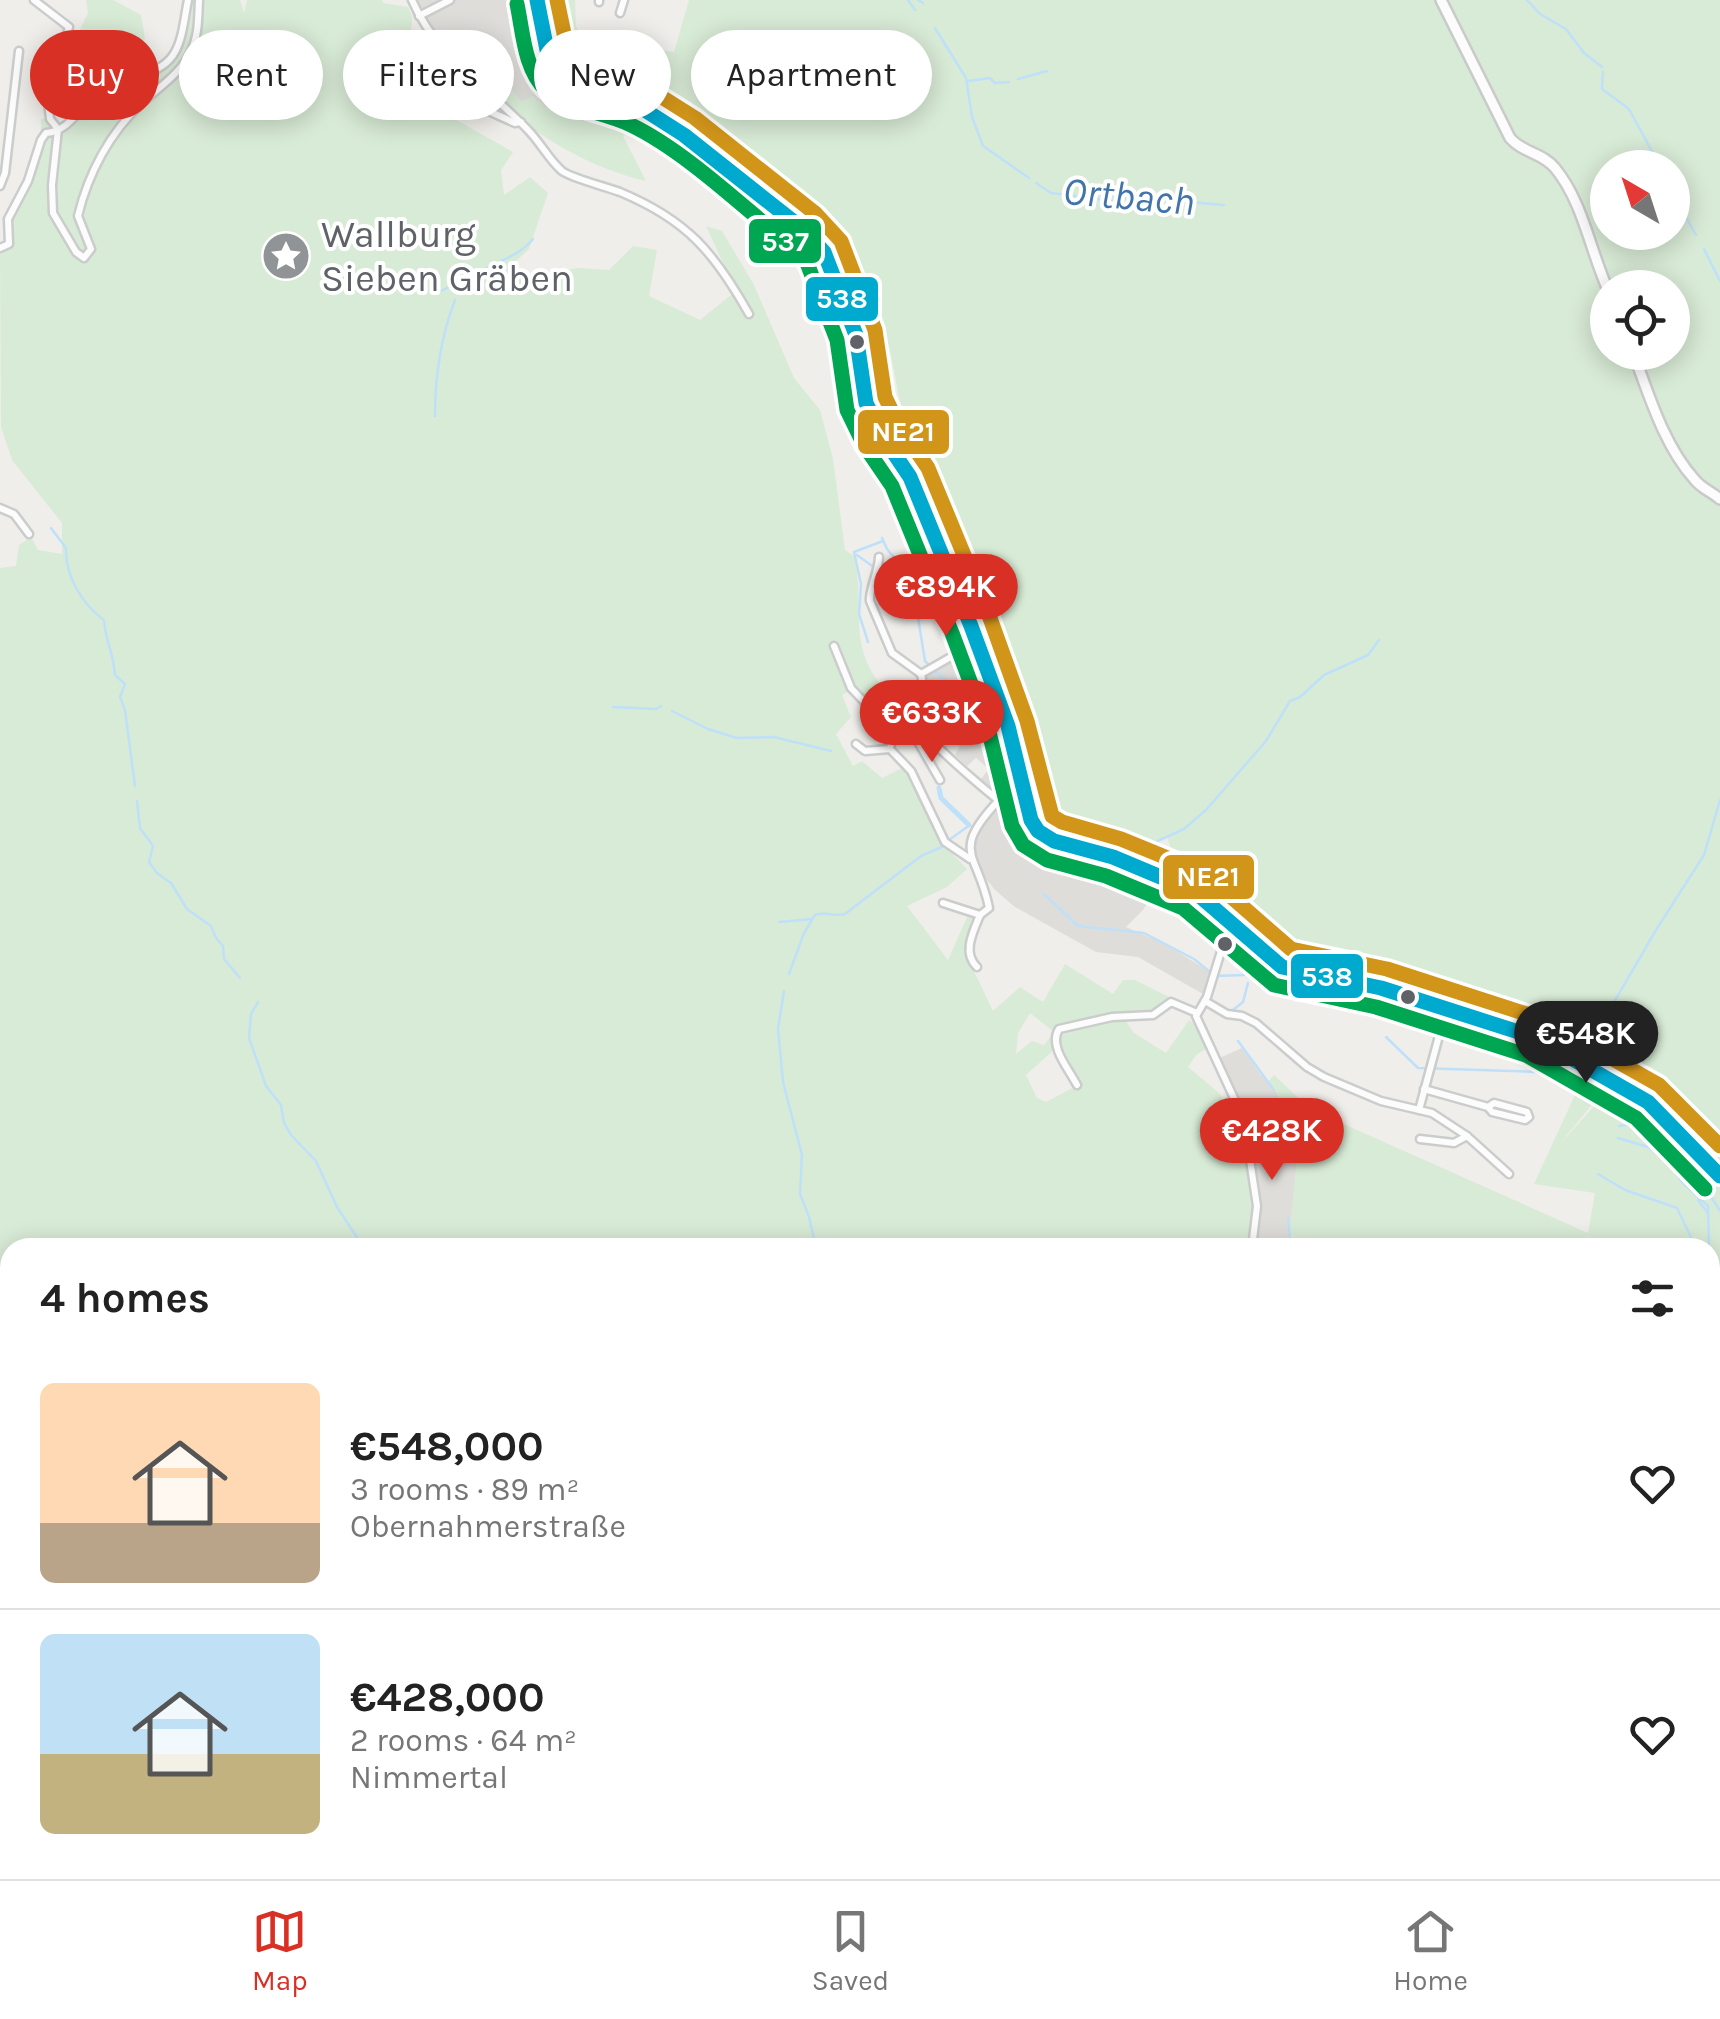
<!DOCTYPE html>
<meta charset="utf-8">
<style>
:root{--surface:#fff;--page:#f2f2f2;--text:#222;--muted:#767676;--line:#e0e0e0;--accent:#d93025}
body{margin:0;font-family:Karla,sans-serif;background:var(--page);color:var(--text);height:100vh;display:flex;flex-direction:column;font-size:38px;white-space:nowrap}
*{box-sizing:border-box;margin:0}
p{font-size:32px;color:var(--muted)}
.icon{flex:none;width:55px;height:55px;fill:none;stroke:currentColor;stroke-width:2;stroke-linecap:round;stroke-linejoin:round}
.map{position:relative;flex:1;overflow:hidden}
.side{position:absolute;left:0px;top:1238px;width:1720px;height:642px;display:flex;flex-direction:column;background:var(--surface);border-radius:30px 30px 0 0;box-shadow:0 5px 25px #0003}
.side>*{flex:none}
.top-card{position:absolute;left:30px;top:30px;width:1000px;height:90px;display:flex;gap:20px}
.needle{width:65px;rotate:321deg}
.fabs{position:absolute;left:1590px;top:150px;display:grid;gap:20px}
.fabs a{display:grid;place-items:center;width:100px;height:100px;border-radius:50%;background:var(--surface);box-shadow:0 5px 25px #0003;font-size:50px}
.price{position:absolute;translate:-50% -85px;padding:0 22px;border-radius:35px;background:var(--accent);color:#fff;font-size:32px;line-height:65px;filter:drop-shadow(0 2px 5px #0008)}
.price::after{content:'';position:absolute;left:50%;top:60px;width:30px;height:22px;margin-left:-15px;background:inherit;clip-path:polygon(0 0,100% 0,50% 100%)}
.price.selected{background:#222;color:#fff}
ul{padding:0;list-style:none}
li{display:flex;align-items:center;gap:30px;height:250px;padding:0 40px}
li+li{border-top:2px solid var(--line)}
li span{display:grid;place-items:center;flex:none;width:280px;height:200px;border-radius:15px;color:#555}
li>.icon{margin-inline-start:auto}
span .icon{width:120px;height:120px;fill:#fffc;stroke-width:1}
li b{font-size:42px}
h2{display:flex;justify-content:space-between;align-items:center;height:120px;padding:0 40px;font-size:42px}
.chip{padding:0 35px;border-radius:45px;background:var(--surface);box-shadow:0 5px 25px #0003;font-size:35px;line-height:90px}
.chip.selected{background:var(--accent);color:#fff}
.tab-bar{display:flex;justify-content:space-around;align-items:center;height:140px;border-top:2px solid var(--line);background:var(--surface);font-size:28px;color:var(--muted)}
.tab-bar a{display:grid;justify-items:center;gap:5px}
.tab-bar .selected{color:var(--accent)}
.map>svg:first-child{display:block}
.industrial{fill:#dfddda}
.green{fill:#d8ebd6;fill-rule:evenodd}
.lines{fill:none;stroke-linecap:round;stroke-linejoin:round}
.stream{stroke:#bfe0f9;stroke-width:2.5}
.canal{stroke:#bfe0f9;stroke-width:5}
.street-casing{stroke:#cbcccc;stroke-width:11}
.secondary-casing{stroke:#cacacb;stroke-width:14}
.street{stroke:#fdfcfc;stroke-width:6}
.secondary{stroke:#fdfcfc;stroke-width:9}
.bus-1-casing{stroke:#fff;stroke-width:22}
.bus-2-casing{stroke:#fff;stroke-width:22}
.bus-3-casing{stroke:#fff;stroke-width:22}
.bus-1{stroke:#00a9ce;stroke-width:15}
.bus-2{stroke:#00a651;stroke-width:15}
.bus-3{stroke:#d1951a;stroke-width:15}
.bus-dot{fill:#5f6368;stroke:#fff;stroke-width:4}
.labels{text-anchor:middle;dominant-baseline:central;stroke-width:8;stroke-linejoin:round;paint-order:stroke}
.poi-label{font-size:38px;fill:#5f6368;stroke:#fff;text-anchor:start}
.water-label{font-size:40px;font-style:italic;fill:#4174aa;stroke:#fff}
.line-badge{stroke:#fff;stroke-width:4}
.badge-label{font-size:28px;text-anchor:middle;font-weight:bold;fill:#fff}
</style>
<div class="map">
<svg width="1720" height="1879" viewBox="0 0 1720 1879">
<rect width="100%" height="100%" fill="#efeeea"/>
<g class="industrial">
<path d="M412 0H537L553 66 578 85 547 108 489 93 442 50Z"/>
<path d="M970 649H975L991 690 1020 784 1025 814 981 779 989 769 976 758 967 766 955 755 960 746 953 744 957 739 950 731 959 719 945 700 929 704 924 679 929 672Z"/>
<path d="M1000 803 1048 844 1098 856 1161 881 1143 910 1126 927 1165 944 1210 972 1203 994 1138 957 1096 952 1015 907 995 890 973 862 975 830Z"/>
<path d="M1242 1048 1261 1075 1269 1081 1300 1130 1289 1247H1252L1245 1126 1217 1059Z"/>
</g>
<g class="green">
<path d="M86 0H113L141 15 145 38 137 60 150 71 174 54 191 0H240L244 13 247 0H382L383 3 408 7 412 16 411 42 435 61 422 72 437 109 513 152 501 170 504 195 530 177 548 193 529 249 514 263 517 277 579 268 609 270 633 246 657 250 649 296 700 320 736 291 706 226 722 231 754 285 794 378 820 410 833 459 845 550 854 556C867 610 843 652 893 697L891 709 882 711 857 687 842 695 851 717 836 734 853 766 862 761 882 778 902 768 910 773 943 844 967 869 947 887 907 906 948 960 968 915 977 917 970 963 993 1011 1020 987 1043 1002 1065 964 1113 994 1123 980H1135L1169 997 1150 1012 1141 1010 1122 1015 1134 1033 1166 1053 1189 1020 1200 1028 1209 1047 1196 1055 1188 1067 1218 1092 1233 1112 1240 1110 1257 1206 1251 1248H10V1870H188L182 1879H0V568L16 566 19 545 31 537 38 550 62 554V523L12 460 1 427 0 248 8 244V219L28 181 41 140V119L48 118 59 129 88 100 126 78 127 67 107 54C89 73 79 78 63 101L48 93 45 59 69 36 78 34 88 13ZM1030 1013 1054 1032 1044 1045 1032 1041 1016 1054 1018 1033ZM1057 1047 1078 1085 1046 1102 1037 1098 1026 1075Z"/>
<path d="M541 0H575L576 26 582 37 674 52 689 0H1720V1176L1696 1143 1634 1088 1536 1032 1384 985 1302 968 1279 959 1252 938 1212 894 1194 883 1173 855 1167 837C1130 850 1062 859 1036 820 1027 806 1029 785 1025 768 1012 725 1000 683 980 643L984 640 974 625 912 474 890 441 896 437 890 426 884 429 876 414 900 403C890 349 886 310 852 266L847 268 844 259 836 260 803 225 673 123 630 98 579 82 566 74 553 56ZM1608 168H1672V232H1608ZM1608 288H1672V352H1608Z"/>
<path d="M503 80 521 101 533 96 547 108 572 91 642 117 623 136 646 181C587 167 533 134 489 93Z"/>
<path d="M1549 1049 1584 1072 1609 1082 1602 1092 1590 1084 1541 1070Z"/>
<path d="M1274 1075 1310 1109 1588 1233 1595 1193 1534 1184 1579 1086 1598 1097 1559 1145 1606 1093 1625 1099 1623 1090 1663 1119 1720 1183V1879H1696L1695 1870H1710V1248L1291 1247 1292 1236 1289 1235 1300 1130 1269 1081Z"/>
<path d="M190 1870H688L689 1871 674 1879H184Z"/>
<path d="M770 1870H845L844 1879H774Z"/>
<rect x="846" y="1870" width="794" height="9"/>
</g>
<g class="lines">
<g class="stream">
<path d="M908 0 915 10"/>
<path d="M918 0 923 3"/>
<path d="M1527 0 1540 14 1566 29 1584 53 1602 67"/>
<path d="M935 28 966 78 972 117 983 146 1029 178"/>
<path d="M1603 72 1602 89 1629 109 1661 168"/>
<path d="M1018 79 1047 71"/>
<path d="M968 81 990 78 995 83 1009 82"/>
<path d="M613 103C638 114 664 125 685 143 698 154 705 167 720 177"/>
<path d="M1036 183 1051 193 1113 201 1131 197 1224 205"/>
<path d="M733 185 757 205"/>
<path d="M1672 193 1696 235"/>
<path d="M1704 249 1720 281"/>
<path d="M465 284C485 262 514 262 533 239"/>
<path d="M435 294 449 287"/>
<path d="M847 323 850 336"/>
<path d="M435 416C435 376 440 339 455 300"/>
<path d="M51 528 66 548C65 576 82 604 104 620 105 639 114 655 115 675L125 684 120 697 125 710 135 786"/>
<path d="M882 538 887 549 906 572 913 587 925 661 955 690 986 732"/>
<path d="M857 555 875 568"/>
<path d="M868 642 859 614 861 584 854 552 883 541"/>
<path d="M613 707 656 709 661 706"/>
<path d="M672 711 708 729 737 738 774 737 831 751"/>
<path d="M911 742 915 735"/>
<path d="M137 801 140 828 153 846 149 862 157 873 171 883 187 909 211 926 216 938 223 946 224 959 240 978"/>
<path d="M1047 834 1105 850 1149 845 1184 829 1206 810 1266 741 1290 701 1300 697 1324 675 1368 655 1379 640"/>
<path d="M949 840 967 827"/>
<path d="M1044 894 1078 926 1144 933 1194 959 1215 976 1244 975"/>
<path d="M779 922 812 919"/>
<path d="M789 974 804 933 815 915C826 911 834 917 845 914L921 856 944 846"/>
<path d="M784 991 778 1029 783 1082 802 1155 800 1194 809 1217 816 1248"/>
<path d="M258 1002 251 1014 249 1038 266 1086 281 1105 284 1123 291 1135 316 1161 337 1207 364 1248"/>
<path d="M1233 1010 1243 1002 1248 983"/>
<path d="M1386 1037 1418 1068 1540 1072 1576 1082 1641 1118 1650 1148 1667 1160 1682 1182 1708 1206 1709 1248"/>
<path d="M1238 1041 1274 1090"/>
<path d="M1590 1065 1593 1041 1599 1028 1656 930 1704 855 1720 800"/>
<path d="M1576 1082 1586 1075"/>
<path d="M1642 1116 1662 1130 1696 1165"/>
<path d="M1619 1126 1634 1124 1643 1130"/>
<path d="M1618 1138 1648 1147"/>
<path d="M1598 1174 1625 1190 1677 1208 1696 1248"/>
<path d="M1695 1193 1712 1198 1720 1211"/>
<path d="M1698 1200 1708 1213"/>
<path d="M1288 1218 1291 1248"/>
<path d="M1710 1251 1720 1265"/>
<path d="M1710 1268 1719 1280"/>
<path d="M1710 1853 1713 1879"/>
<path d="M108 1879 114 1870"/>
<path d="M1248 1879 1256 1870"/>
<path d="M1380 1879 1383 1870"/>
</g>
<path class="canal" d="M939 788 941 798 969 825"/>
<g class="street-casing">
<g id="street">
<path d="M34 0 69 27 66 38 43 60 50 119 58 129"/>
<path d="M412 0C436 56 487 87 528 130 540 142 549 160 562 171 571 178 607 187 620 192 687 220 714 252 749 314"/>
<path d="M537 0 548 55 560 75 578 85 640 107 684 135 804 230 824 252 856 335 866 403 881 434 910 477 971 626 1008 726 1022 776 1031 820 1038 831 1054 841 1113 857 1194 891 1282 967 1381 988 1534 1037 1572 1060 1616 1081 1648 1102 1693 1145 1720 1176"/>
<path d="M599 2V0"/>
<path d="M620 13 624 0"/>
<path d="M419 16 450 0"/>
<path d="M449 79C463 102 491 112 515 123L521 122"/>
<path d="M58 129 52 185 53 213 76 252 84 258 91 249 78 216C88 174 110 132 142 103 159 87 180 74 190 53 199 36 198 18 199 0"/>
<path d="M0 186 5 173 19 51"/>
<path d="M0 248 9 244 8 219 28 181 41 140 46 133C71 131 81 104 100 92 121 79 154 77 170 59 183 45 184 18 188 0"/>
<path d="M0 508 14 514 29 534"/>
<path d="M879 557C879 570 868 593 870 601L892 653 921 674"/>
<path d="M977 642 921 674 929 718 925 733C939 750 1012 817 1031 820"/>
<path d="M834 646 851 688 893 732 890 749 911 771 945 842 970 859"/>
<path d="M925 733 917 740 940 780"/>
<path d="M856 744 865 751 890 749"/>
<path d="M943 903 980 915 989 908C978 852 949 853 999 800"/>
<path d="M1230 922 1207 997 1196 1016 1244 1120 1257 1206 1252 1248"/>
<path d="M977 967C962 953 973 932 980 915"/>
<path d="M1205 1001 1227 1014 1242 1016 1256 1023 1307 1067 1324 1077 1381 1101 1432 1113 1467 1136 1509 1174"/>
<path d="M1077 1085C1069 1069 1048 1046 1059 1029L1112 1017 1153 1015 1171 1002 1197 1013"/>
<path d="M1424 1089 1488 1107 1492 1112 1525 1120 1529 1117 1527 1112 1494 1103 1488 1107"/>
<path d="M1419 1110 1446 1010"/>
<path d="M1420 1139 1454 1143 1467 1136"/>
<path d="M1693 1870 1695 1879"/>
</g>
</g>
<g class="secondary-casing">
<g id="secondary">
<path d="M1441 0 1510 138C1523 153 1543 153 1555 168 1583 202 1590 250 1608 290"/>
<path d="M1633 352C1649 395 1664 446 1695 480 1701 488 1712 492 1720 499"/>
</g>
</g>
<use href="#street" class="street"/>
<use href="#secondary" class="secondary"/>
<g class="bus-1-casing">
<path id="bus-1" d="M537 0 548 55 560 75 578 85 640 107 684 135 804 230 824 252 856 335 866 403 881 434 910 477 971 626 1008 726 1031 820 1038 831 1054 841 1113 857 1194 891 1282 967 1381 988 1534 1037 1648 1102 1720 1176"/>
</g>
<g class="bus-2-casing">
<path id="bus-2" d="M517 4C523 32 524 69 546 90 569 110 605 112 631 125 685 151 743 207 790 245L807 263 837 340 847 410 864 445 892 486 952 633 989 732 1012 826 1023 845 1047 860 1106 876 1183 908 1274 985 1376 1007 1526 1055 1636 1118 1705 1189"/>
</g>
<g class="bus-3-casing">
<path id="bus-3" d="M557 0 567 48 574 60 649 89 695 118 816 214 841 241 875 330 885 397 898 424 928 468 990 618 1027 721 1052 816 1062 822 1121 839 1204 873 1291 949 1387 969 1542 1019 1659 1085 1720 1146"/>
</g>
<use href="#bus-1" class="bus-1"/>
<use href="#bus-2" class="bus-2"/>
<use href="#bus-3" class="bus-3"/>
</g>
<defs>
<g id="sight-disc" transform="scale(2.5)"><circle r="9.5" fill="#919496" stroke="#fff"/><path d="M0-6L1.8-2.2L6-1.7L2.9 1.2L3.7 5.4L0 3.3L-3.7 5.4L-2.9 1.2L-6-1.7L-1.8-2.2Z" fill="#fff"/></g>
</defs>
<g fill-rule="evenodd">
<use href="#sight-disc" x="286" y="256"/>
</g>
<g class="bus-dot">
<circle cx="857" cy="342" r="9"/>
<circle cx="1225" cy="944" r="9"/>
<circle cx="1408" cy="997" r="9"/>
</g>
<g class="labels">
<g class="poi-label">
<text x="321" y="234">Wallburg<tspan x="321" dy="44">Sieben Gräben</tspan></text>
</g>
<g class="water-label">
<text transform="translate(1129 196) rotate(5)">Ortbach</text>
</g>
</g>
<g class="line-badge">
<rect x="747" y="217" width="76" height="48" rx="10" fill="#00a651"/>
<rect x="804" y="275" width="76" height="48" rx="10" fill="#00a9ce"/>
<rect x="856" y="408" width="95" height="48" rx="10" fill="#d1951a"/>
<rect x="1161" y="853" width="95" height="48" rx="10" fill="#d1951a"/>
<rect x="1289" y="952" width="76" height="48" rx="10" fill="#00a9ce"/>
</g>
<g class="badge-label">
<text x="785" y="251">537</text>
<text x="842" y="308">538</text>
<text x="903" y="441">NE21</text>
<text x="1208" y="886">NE21</text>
<text x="1327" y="986">538</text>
</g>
</svg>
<div class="fabs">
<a><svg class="needle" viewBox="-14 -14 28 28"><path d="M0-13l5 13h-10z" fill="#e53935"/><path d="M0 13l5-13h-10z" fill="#767676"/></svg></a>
<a><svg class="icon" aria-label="locate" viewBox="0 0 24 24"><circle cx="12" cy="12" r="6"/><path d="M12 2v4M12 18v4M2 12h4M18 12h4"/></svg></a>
</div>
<b class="price" style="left:946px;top:639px">€894K</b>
<b class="price" style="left:932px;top:765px">€633K</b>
<b class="price selected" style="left:1586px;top:1086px">€548K</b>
<b class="price" style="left:1272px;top:1183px">€428K</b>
<div class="top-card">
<a class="chip selected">Buy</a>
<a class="chip">Rent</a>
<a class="chip">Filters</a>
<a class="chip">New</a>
<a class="chip">Apartment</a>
</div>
<section class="side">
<h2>4 homes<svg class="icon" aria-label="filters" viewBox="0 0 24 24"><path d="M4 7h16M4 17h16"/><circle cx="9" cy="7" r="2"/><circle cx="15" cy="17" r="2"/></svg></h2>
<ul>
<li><span style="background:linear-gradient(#ffd9b3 70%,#b9a48a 0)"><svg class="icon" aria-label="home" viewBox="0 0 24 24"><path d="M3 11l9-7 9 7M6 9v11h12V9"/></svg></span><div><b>€548,000</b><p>3 rooms · 89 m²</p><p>Obernahmerstraße</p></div><svg class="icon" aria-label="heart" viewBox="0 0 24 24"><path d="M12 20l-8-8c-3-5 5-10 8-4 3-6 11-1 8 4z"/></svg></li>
<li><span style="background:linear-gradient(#bfe0f5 60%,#c2b280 0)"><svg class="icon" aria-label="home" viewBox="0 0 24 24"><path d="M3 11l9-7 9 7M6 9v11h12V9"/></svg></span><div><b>€428,000</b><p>2 rooms · 64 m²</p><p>Nimmertal</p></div><svg class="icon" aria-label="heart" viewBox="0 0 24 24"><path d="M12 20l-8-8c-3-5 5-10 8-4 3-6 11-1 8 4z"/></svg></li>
</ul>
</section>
</div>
<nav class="tab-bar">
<a class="selected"><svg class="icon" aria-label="map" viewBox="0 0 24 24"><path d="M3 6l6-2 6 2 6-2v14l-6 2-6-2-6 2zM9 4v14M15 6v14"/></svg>Map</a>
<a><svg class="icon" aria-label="saved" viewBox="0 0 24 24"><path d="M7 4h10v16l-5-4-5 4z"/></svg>Saved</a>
<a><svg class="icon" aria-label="home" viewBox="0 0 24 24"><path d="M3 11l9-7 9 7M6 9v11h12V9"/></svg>Home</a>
</nav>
